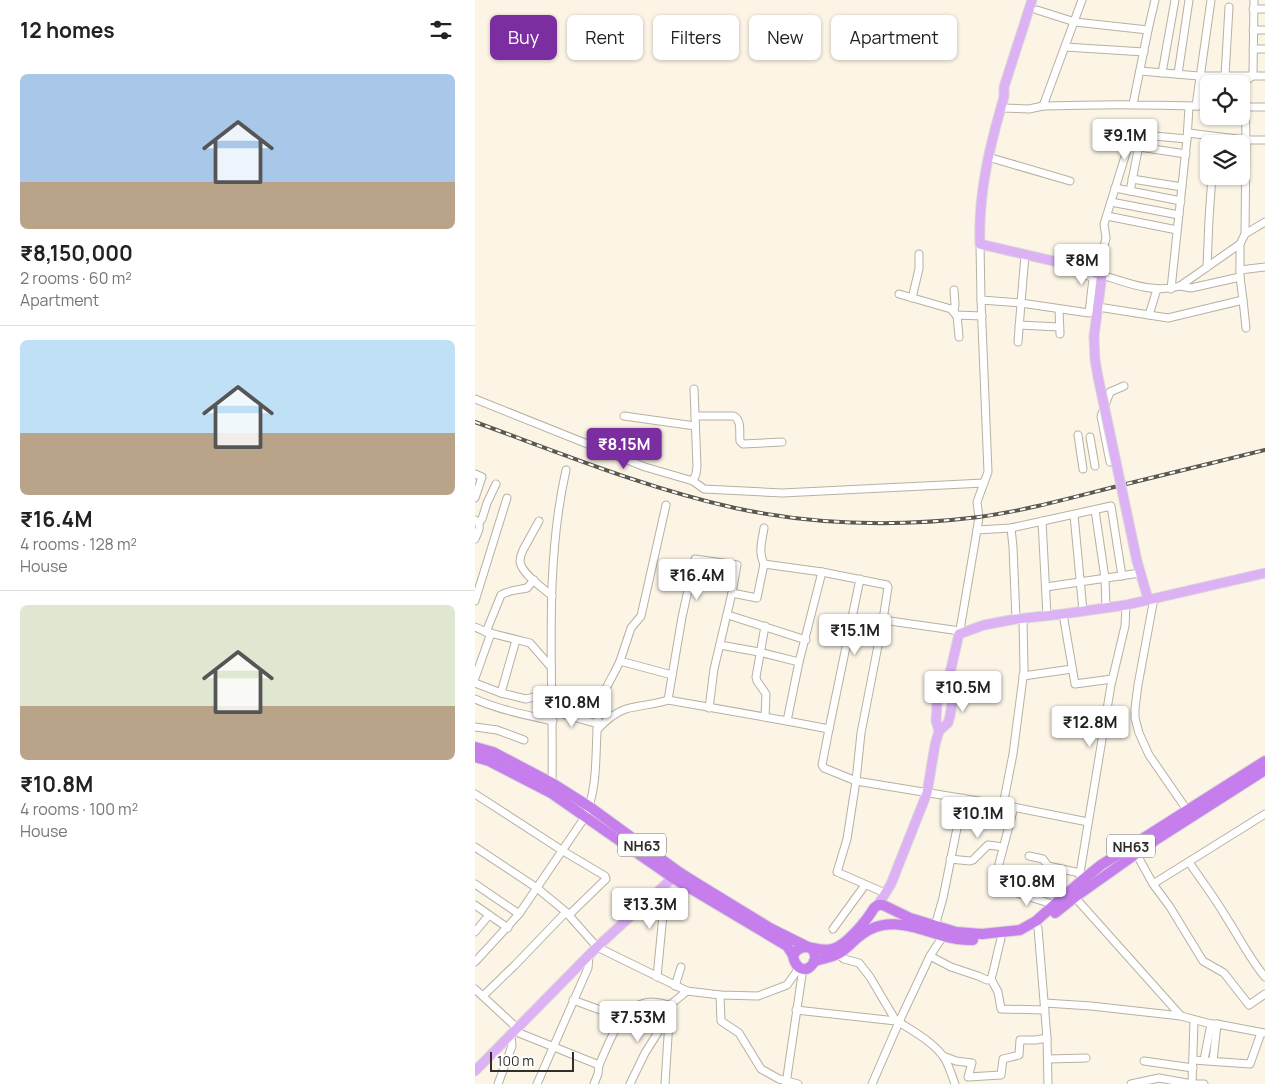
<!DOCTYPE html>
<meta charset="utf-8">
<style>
:root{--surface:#fff;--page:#f6f6f6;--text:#222;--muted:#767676;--line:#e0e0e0;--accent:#7b2e9f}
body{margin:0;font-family:Manrope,sans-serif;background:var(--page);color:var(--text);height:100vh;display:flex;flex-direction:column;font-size:19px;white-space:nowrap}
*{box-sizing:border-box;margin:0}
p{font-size:16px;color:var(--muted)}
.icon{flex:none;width:28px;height:28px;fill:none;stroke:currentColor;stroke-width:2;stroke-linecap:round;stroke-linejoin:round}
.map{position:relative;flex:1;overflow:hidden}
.side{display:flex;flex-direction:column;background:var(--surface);width:475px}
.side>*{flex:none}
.banner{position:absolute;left:15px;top:15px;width:475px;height:45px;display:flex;gap:10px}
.tools{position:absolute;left:725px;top:75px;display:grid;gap:10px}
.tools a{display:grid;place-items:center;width:50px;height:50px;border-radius:8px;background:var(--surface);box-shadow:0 1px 4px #0004;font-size:25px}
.scale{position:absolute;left:15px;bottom:12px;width:84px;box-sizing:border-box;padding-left:5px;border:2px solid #312f29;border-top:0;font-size:14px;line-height:18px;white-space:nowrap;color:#312f29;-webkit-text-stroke:4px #fff;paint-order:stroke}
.price{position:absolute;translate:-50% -42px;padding:0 11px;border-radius:5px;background:#fff;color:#222;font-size:16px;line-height:32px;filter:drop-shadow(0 1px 2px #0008)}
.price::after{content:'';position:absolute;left:50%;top:30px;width:15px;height:11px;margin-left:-8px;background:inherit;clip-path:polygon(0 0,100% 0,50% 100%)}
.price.on{background:var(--accent);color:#fff}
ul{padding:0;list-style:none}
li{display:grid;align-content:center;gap:10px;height:265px;padding:0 20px}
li+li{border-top:1px solid var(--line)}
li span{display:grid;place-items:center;height:155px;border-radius:8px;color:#555}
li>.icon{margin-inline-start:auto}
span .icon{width:90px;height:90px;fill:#fffc;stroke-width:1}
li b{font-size:21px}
h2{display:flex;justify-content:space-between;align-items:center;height:60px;padding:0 20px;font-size:21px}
.pill{padding:0 18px;border-radius:8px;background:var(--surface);box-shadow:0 1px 4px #0004;font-size:18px;line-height:45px}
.pill.on{background:var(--accent);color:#fff}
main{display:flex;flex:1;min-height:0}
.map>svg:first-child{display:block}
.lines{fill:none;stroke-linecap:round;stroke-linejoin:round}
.minor-casing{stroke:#b6b1a2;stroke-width:9}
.major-casing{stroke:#dadad8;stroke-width:11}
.highway-casing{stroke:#dadad8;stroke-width:12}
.minor{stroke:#fff;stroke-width:7}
.major{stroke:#dcb2f4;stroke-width:9}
.highway{stroke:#c57eec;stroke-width:10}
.rail-casing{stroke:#5b5850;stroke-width:4}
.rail{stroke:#fff;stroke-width:2;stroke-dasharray:5.5;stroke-linecap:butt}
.major-bridge-casing{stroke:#dadad8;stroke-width:11;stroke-linecap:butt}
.major-bridge{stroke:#dcb2f4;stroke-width:9}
.labels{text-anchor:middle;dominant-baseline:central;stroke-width:4.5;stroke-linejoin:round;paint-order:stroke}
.shield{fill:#fff;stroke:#6f6d69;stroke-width:1}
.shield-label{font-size:14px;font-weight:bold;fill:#312f29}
</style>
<main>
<section class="side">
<h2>12 homes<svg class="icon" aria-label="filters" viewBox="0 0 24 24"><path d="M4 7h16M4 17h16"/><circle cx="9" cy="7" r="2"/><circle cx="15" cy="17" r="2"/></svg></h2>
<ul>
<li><span style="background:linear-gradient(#a9c7e8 70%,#b9a48a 0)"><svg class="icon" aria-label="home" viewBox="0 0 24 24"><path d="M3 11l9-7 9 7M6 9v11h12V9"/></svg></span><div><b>₹8,150,000</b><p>2 rooms · 60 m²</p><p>Apartment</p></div></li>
<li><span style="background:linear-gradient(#bfe0f5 60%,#b9a48a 0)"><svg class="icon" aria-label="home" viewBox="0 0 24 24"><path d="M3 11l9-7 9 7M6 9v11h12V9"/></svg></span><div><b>₹16.4M</b><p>4 rooms · 128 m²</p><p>House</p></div></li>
<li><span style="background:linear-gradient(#dfe7d0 65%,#b9a48a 0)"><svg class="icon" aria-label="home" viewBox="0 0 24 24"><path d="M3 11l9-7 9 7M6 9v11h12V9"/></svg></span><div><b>₹10.8M</b><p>4 rooms · 100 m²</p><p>House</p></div></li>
</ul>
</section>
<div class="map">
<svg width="790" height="1084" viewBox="0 0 790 1084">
<rect width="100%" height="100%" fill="#fcf5e6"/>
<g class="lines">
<g class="minor-casing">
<g id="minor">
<path d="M778 9H790"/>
<path d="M562 10 600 22 673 30 680 0"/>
<path d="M778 30H790"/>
<path d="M590 47 669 52"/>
<path d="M778 49H790"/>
<path d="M665 71 724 76H790"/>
<path d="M687 73 700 0"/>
<path d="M703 74 714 0"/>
<path d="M750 76 754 7"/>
<path d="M658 104 673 30"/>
<path d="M568 106 607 0"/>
<path d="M721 106 736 0"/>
<path d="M766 107H790"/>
<path d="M526 108 554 109 568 106C599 106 630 104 661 105 685 105 709 106 734 106"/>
<path d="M713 133 771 140H790"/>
<path d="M664 147 711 154"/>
<path d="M513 157 595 181"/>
<path d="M657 179 707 187"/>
<path d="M640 188 706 201"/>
<path d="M655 191 666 135"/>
<path d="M636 202 704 215"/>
<path d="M632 216 702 230"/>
<path d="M770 234 771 140 770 89V82L778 75 779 0"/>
<path d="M732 267 734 219 737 176"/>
<path d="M765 270 790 267"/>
<path d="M623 273 631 238 629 224 657 134 712 139 714 107"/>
<path d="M627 275C653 283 678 294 705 286L765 244 770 234 790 222"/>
<path d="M705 286 716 288 765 277"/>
<path d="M696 289 712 139"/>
<path d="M424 294 476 309 481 315 507 316"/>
<path d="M437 298 444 269V254"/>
<path d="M506 300 546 303 550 255"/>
<path d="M768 300 771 328"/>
<path d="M623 307 693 318 768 300 765 277V244"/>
<path d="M584 309 585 334"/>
<path d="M479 312 480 304 479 290"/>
<path d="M482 315 484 337"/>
<path d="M674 315 682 289"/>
<path d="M544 325 584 327"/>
<path d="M543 342 546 303 614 313 618 278 617 277 606 274 604 267"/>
<path d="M0 399 170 467 218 481 229 489 307 493 509 483"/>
<path d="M149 416 220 426"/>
<path d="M220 416H259C267 421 264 432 265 441L268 444 307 442"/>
<path d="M603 435 608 469"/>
<path d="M615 437 620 466"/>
<path d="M635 462 626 416 635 392 649 386"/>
<path d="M0 474 7 477 0 498"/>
<path d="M218 481 221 474 222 467 219 389"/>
<path d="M620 510 630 578 631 608"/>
<path d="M599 515 608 611"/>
<path d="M64 521 48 550C46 554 45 558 45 562 47 574 68 588 77 596"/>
<path d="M567 521 572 616"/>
<path d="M4 522 7 519 12 503 21 484"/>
<path d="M536 528 538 547 541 619"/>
<path d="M502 530 536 528 636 506 647 576"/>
<path d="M0 539C3 532 8 524 0 520"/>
<path d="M289 564C283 552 287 541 289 528"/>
<path d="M571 587 665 573"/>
<path d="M679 598 663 685 660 708V718L664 733 674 755 712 810"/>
<path d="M0 601 32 498"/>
<path d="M588 614 600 684 637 679"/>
<path d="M253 615 331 640"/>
<path d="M408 620 386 733 381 781 528 805 613 822"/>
<path d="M290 626 281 677 282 681 291 694 290 717"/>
<path d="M0 627 11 632 55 643 76 667"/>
<path d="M11 632 26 595C34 590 43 590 52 588L59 580"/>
<path d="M484 634 486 624 502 530 504 517 502 502 513 472 506 300 505 244"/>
<path d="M245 645 284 652 324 662"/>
<path d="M145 661 156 628 166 616 191 505"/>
<path d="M548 676 597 669"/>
<path d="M0 678 16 633"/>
<path d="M0 683 26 693 51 699 63 696 77 695"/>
<path d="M26 693 41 640"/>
<path d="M0 699C25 710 51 715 78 721"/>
<path d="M234 708 239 669 257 593"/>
<path d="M77 711 123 724"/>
<path d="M312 721 193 700 207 617 220 559 262 565 257 593 282 598 289 564 347 572"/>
<path d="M0 727 22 730 49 740"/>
<path d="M354 729 385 579"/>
<path d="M122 730C130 721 139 713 151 709 164 705 179 705 193 700"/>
<path d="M77 783C79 679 68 572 91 470"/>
<path d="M0 794 88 851 130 876 131 879 94 915"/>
<path d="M528 805 538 754 549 670 548 619"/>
<path d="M0 847 62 888 91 912 122 947 212 991 245 995 283 996 312 985 324 968"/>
<path d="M661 853 678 884 695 907 728 961 749 973 774 1005 790 994"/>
<path d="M554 856 568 859 573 866 605 873"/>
<path d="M475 859 495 861 498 860 513 845 528 847"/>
<path d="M714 862C726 880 740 898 751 917 764 937 775 959 790 977"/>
<path d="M520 879 539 807"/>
<path d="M0 884 44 914"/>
<path d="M678 884 790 814"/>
<path d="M605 885V873L636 685 650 626 651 605"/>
<path d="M530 889 580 905"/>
<path d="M410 893 362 872 372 839 381 781 349 768 347 765 354 729 312 721 324 662 347 572 412 585 413 587 408 620 485 631"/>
<path d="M597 894 706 1016 736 1024H742L790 1033"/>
<path d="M0 905 33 928"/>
<path d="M460 926 468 898 488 798"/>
<path d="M563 928 572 1038 573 1084"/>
<path d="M358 929 390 885"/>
<path d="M0 932 14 915"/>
<path d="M361 952 369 959 384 963 395 977 421 1021 424 1022 455 956 468 936"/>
<path d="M455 956 476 967 503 976 512 980 516 979C520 966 522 953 526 939"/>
<path d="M0 962 44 914 110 817C126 781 118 741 125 703 128 691 140 673 145 661L197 675"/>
<path d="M182 977 191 884"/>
<path d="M516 979 523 992 526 1009 570 1010"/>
<path d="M200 986 206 967"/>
<path d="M0 989 42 1028"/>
<path d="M245 995 246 1021 264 1033 286 1069 304 1079 323 1084"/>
<path d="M8 996 40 965 91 912"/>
<path d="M98 1000 147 1018"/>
<path d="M570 1003 616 1006 706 1016"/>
<path d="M321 1010 421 1021"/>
<path d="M39 1031 124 1065C135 1042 145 1004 176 1002 182 1002 189 1004 195 1005L212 991"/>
<path d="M468 1056 481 1061 497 1063 493 1077 526 1075 528 1059 544 1055 545 1040H561L572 1038"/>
<path d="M573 1059 611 1058"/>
<path d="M718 1060 775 1064 786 1033"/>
<path d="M729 1060 736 1024"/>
<path d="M669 1061 718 1068"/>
<path d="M738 1061 742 1024"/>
<path d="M23 1084 37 1046 36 1034"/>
<path d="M62 1084 113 968 114 956"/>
<path d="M119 1084 123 1074 124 1065"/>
<path d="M155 1084 170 1053 194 1015"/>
<path d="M190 1084 195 1005"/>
<path d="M311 1084 328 968"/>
<path d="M397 1084 424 1022C439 1032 460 1043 470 1059 474 1066 477 1076 480 1084"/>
<path d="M656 1084 684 1078 717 1084H729"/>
<path d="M717 1084 719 1020"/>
</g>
</g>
<g class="major-casing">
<g id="major">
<path d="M557 0 529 87V97C515 145 503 193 505 244L604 267 627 275 619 336"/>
<path d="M662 561 673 599"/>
<path d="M464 731 473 723 475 716 478 698 472 686"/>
<path d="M403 905 416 884 452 793 460 745 464 731 461 721 462 704 465 695 472 686 484 634 509 625 541 619 588 614 651 605 790 573"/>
<path d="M0 1071 122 947 202 874"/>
</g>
</g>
<g class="highway-casing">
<g id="highway">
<path d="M0 747 18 752 77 783 115 807 204 872 223 884 295 928 333 947"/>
<path d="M0 757 14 761 76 793 198 878 312 946 318 955"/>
<path d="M580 913 600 897 682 839 790 770"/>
<path d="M336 948 339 952 341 959C341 959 337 966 336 966 327 975 319 964 318 955 329 939 341 953 357 949 371 946 392 920 399 908L403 905H408L435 918 481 932 507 934 545 930 561 921 605 882 626 865 790 761"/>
<path d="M339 961C348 959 358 957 365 953 376 945 384 934 396 929 420 918 445 929 468 936 478 939 488 940 498 940"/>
</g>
</g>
<use href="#minor" class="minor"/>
<use href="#major" class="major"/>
<use href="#highway" class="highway"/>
<g class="rail-casing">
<path id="rail" d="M0 422C85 453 170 488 260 508 339 525 423 527 504 517 548 511 592 499 635 488 687 475 738 463 790 450"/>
</g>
<use href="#rail" class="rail"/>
<g class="major-bridge-casing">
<path id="major-bridge" d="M619 336 620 360 623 377 662 561"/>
</g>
<use href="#major-bridge" class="major-bridge"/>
</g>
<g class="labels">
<g class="shield">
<rect x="143" y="833.5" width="48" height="23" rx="4"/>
<rect x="632" y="834.5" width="48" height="23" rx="4"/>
</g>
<g class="shield-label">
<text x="167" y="845">NH63</text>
<text x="656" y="846">NH63</text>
</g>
</g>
</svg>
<div class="tools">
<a><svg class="icon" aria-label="locate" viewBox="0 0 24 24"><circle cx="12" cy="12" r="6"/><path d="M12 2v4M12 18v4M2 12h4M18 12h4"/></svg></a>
<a><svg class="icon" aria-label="layers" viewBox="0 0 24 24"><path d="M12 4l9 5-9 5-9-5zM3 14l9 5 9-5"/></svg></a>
</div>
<div class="scale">100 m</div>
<b class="price" style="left:650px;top:161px">₹9.1M</b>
<b class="price" style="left:607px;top:286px">₹8M</b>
<b class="price on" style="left:149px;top:470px">₹8.15M</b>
<b class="price" style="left:222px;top:601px">₹16.4M</b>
<b class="price" style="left:380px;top:656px">₹15.1M</b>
<b class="price" style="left:488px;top:713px">₹10.5M</b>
<b class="price" style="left:97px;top:728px">₹10.8M</b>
<b class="price" style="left:615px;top:748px">₹12.8M</b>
<b class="price" style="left:503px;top:839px">₹10.1M</b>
<b class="price" style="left:552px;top:907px">₹10.8M</b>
<b class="price" style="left:175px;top:930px">₹13.3M</b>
<b class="price" style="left:163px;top:1043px">₹7.53M</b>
<div class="banner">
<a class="pill on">Buy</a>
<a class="pill">Rent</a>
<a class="pill">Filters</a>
<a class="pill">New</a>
<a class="pill">Apartment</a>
</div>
</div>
</main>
